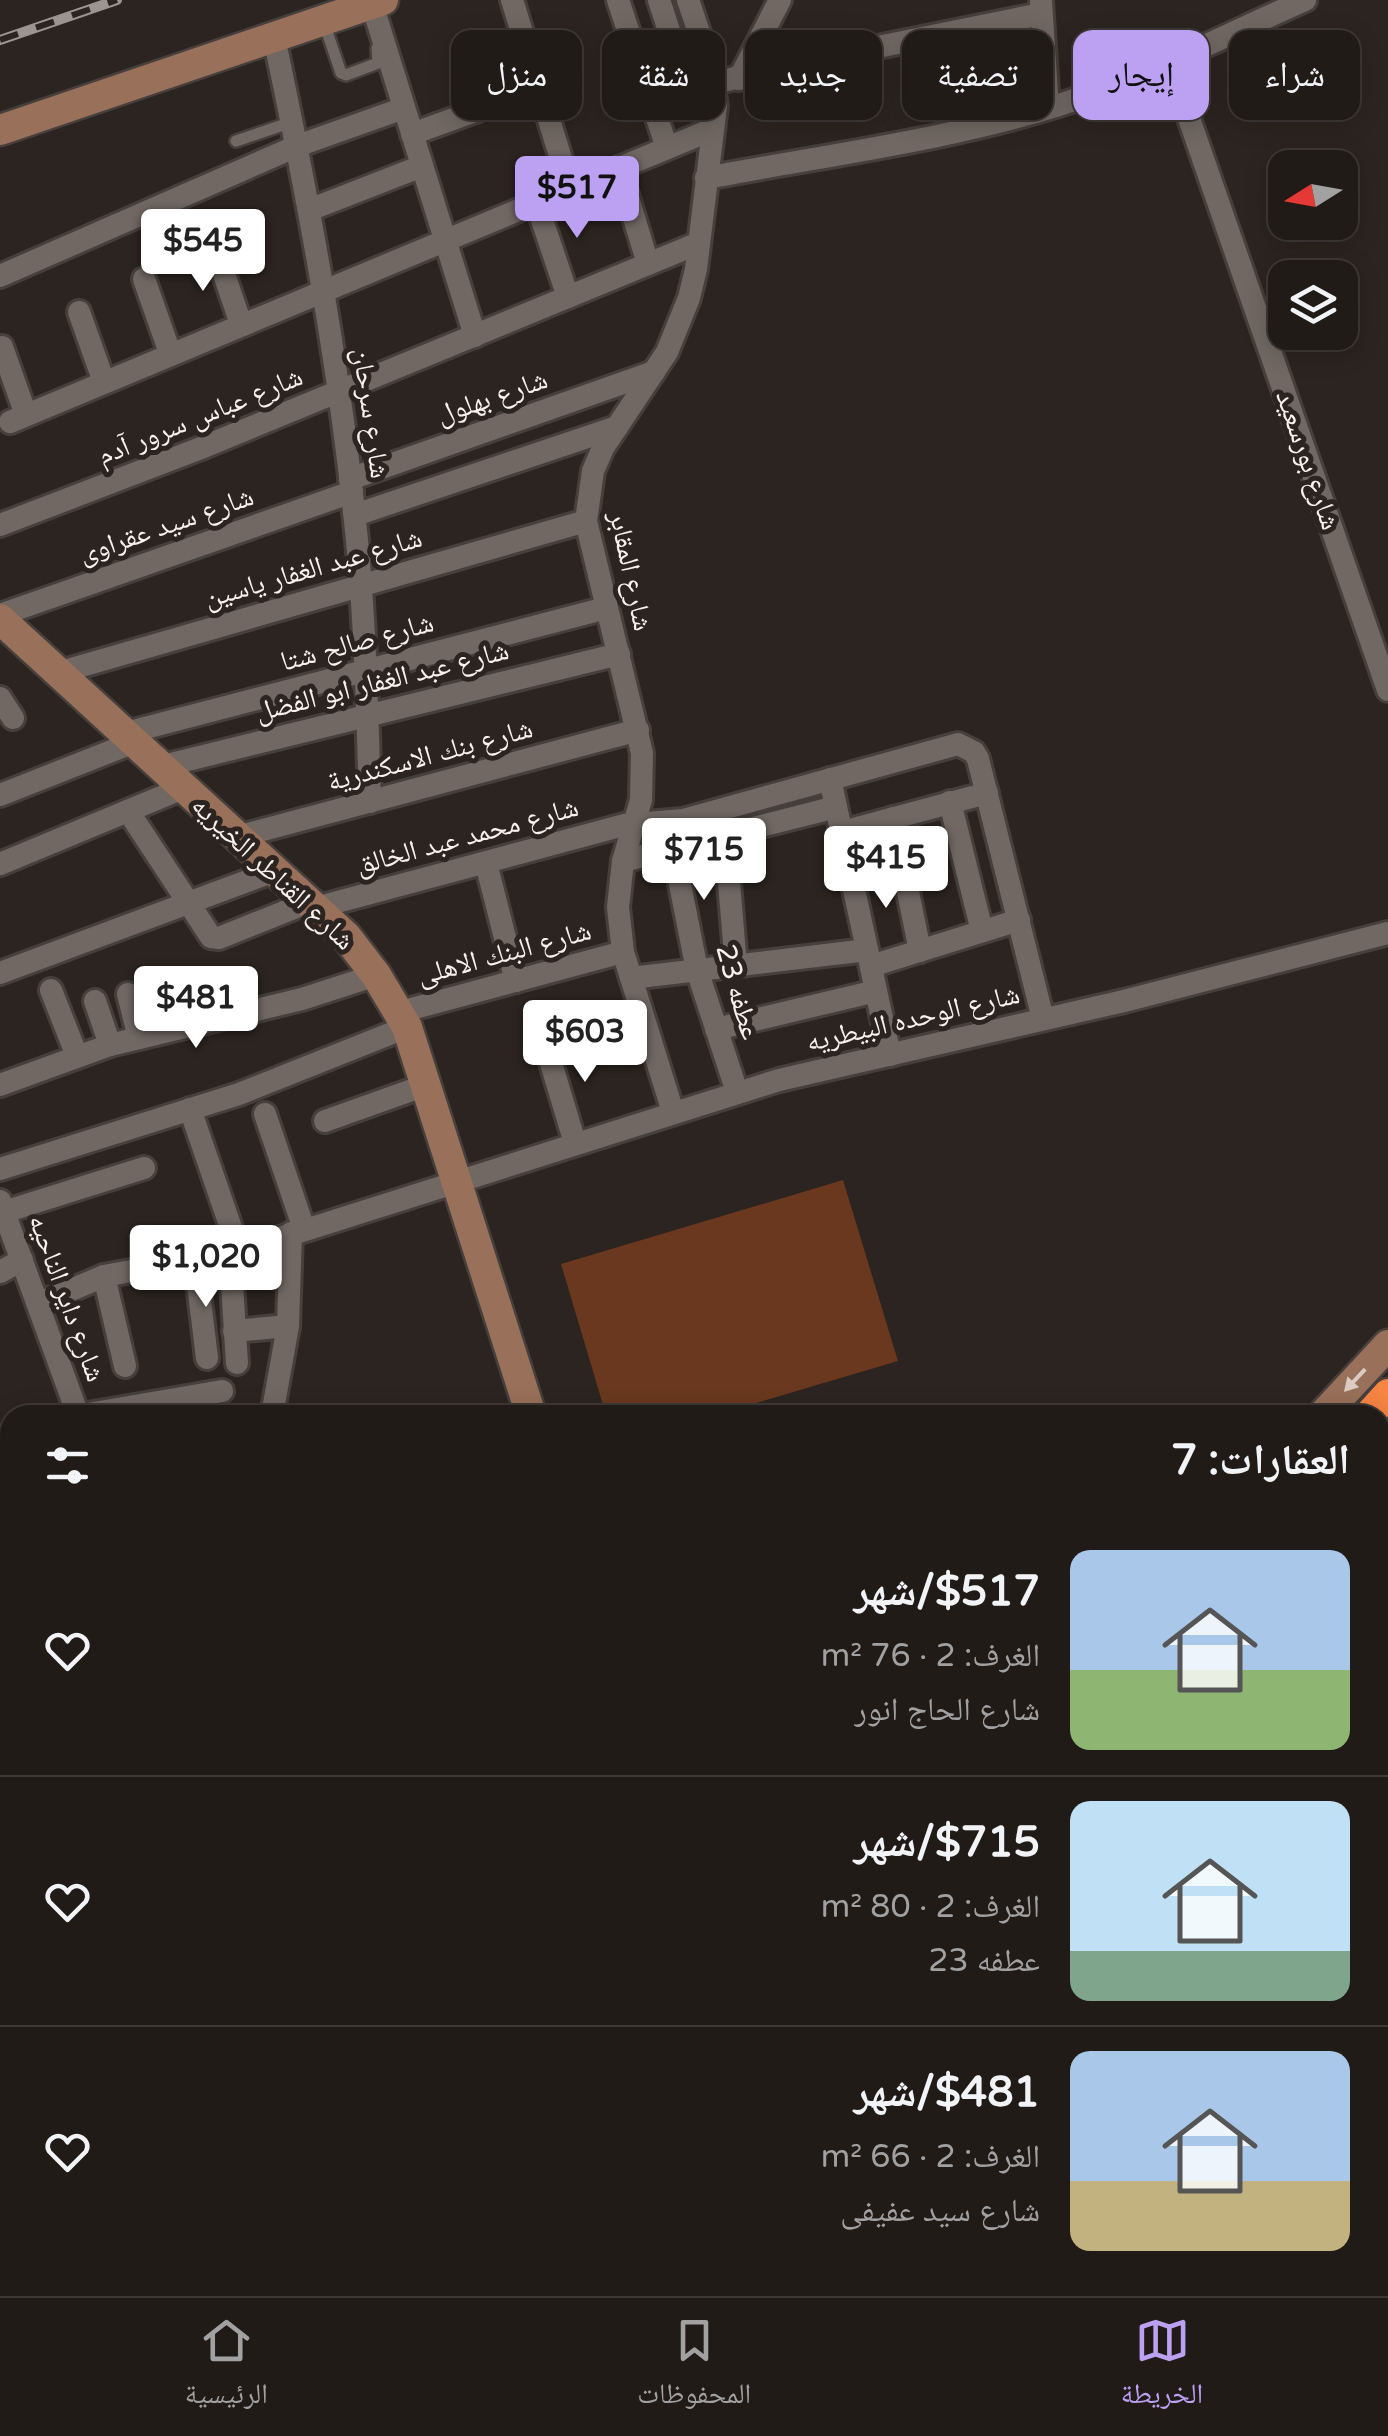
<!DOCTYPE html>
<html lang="ar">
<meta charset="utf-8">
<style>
:root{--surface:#211b18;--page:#2d2825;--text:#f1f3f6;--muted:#a2a1a2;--line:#3e3937;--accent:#bca0f2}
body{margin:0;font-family:"Varela Round","Noto Naskh Arabic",sans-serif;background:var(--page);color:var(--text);direction:rtl;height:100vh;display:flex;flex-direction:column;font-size:38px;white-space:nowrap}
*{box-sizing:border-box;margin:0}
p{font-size:32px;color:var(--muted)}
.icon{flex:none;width:55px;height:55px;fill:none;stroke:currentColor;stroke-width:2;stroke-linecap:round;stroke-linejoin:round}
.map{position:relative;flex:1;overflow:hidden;direction:ltr}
.side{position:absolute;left:0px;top:1405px;width:1390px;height:892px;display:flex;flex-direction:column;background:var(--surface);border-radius:30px 30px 0 0;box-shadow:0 5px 25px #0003,0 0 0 2px var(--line);direction:rtl}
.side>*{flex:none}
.guide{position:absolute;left:30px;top:30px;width:1330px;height:90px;direction:rtl;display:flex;gap:20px}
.needle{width:65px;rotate:259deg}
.buttons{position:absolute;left:1268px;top:150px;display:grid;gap:20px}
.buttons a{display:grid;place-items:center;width:90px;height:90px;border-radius:20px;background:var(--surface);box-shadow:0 5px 25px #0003,0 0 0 2px var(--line);font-size:50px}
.price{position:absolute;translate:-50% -85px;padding:0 22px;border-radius:10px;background:#fff;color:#222;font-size:32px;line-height:65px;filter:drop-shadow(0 2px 5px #0008)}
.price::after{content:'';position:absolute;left:50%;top:60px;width:30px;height:22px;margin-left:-15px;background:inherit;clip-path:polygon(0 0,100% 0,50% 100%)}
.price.active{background:var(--accent);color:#111}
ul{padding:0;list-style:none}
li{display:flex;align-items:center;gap:30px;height:250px;padding:0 40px}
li+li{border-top:2px solid var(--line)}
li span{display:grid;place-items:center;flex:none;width:280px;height:200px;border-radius:20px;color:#555}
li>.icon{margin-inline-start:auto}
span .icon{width:120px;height:120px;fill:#fffc;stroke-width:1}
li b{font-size:42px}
h2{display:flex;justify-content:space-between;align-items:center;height:120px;padding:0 40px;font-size:42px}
.chip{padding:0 35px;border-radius:20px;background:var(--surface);box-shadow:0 5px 25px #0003,0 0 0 2px var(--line);font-size:35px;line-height:90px}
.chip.active{background:var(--accent);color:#111}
.menu{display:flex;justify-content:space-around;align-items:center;height:140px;border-top:2px solid var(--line);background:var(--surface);font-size:28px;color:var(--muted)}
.menu a{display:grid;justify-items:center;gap:5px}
.menu .active{color:var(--accent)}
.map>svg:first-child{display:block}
.green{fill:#69381e}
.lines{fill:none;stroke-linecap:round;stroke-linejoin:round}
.lane-casing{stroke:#463f3c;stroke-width:16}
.street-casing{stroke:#463f3c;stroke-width:28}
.secondary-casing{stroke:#463f3c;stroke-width:35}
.highway-casing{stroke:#463f3c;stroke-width:35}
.lane{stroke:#716863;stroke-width:11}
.street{stroke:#716863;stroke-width:22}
.secondary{stroke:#997059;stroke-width:30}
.highway{stroke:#f68443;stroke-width:30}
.rail-casing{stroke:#9b9491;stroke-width:10}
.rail{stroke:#2c2420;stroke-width:6;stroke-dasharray:19;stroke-linecap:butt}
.oneway{fill:#dbcbc2}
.labels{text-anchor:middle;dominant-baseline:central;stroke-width:10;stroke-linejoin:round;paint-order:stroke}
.street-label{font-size:28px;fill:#f7f2ef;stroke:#2c2420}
</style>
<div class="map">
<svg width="1388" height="2296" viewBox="0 0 1388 2296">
<rect width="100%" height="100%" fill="#2c2420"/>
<path class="green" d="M843 1180 898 1361 716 1415H606L561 1264Z"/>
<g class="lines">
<g class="lane-casing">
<g id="lane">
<path d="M323 20 341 73 346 75 378 63 377 48"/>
<path d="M236 141 292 122"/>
</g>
</g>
<g class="street-casing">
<g id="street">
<path d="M512 0 570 188"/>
<path d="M618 0 667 148"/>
<path d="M659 0 685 80"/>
<path d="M1041 2 1048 108"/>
<path d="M372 4 475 336"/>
<path d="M274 37C307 194 337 352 354 512 365 608 367 705 370 802"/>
<path d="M1169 61 1388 690"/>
<path d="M739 79 780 0"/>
<path d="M715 83 774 68 1041 14"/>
<path d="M412 134 478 110"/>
<path d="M619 168 648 264"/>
<path d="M706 178C821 156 948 140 1059 105 1143 78 1224 36 1305 0"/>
<path d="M536 202 568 297"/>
<path d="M309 210 422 166"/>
<path d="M215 248 241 324"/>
<path d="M0 276 297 146 404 108"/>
<path d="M144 279 170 353"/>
<path d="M79 312 104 382"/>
<path d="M2 347 26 415"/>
<path d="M10 422 713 129"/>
<path d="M350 479 654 372"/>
<path d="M355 515 617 427"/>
<path d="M0 525 201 448 699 243"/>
<path d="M0 615 352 492"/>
<path d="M57 673 586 521"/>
<path d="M0 698 13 718"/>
<path d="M122 734 606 608"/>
<path d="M159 767 619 654"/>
<path d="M830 779 890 1055"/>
<path d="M0 795 132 743"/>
<path d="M950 802 982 931"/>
<path d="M128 811 211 937 219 938 309 902"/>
<path d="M893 818 920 951"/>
<path d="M842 832 987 793"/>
<path d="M725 835 736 966"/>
<path d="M237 837 638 730"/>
<path d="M673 849 697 970 737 1092"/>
<path d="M623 861 836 807"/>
<path d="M486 863 516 981"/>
<path d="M0 864 183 788"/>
<path d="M315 908 624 825 683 820 958 744 974 752 978 759 1043 1019"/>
<path d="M871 966 1019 920"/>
<path d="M0 973 274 871"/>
<path d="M631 978 867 950"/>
<path d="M51 990 77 1056"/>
<path d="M128 994 139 1038"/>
<path d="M95 1001 110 1045"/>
<path d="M400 1012 623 952"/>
<path d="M716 1029 876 991"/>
<path d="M545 1043 575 1143"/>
<path d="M0 1085 110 1045 302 999 376 975"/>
<path d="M190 1109 239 1251"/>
<path d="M673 1112 623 952 618 907 623 861 641 800 642 753 586 521 593 471 603 448 667 352 689 298 696 269 716 106 709 62 688 0"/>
<path d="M265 1114 304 1229"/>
<path d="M325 1121 426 1085"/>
<path d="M0 1169 239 1094 407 1027"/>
<path d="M0 1201 78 1415"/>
<path d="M4 1212 144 1168"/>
<path d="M230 1253 237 1363"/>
<path d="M195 1260 207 1358"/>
<path d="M0 1272 22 1260"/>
<path d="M104 1276 125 1366"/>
<path d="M40 1303 104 1276 239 1251 779 1080 1124 1001 1388 933"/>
<path d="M234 1331 288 1326"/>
<path d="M82 1415 222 1391"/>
<path d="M272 1415 288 1326 291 1233"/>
<path d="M0 1439 10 1434"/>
<path d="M0 1472 10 1469"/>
<path d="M10 1610 6 1618 10 1636"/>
<path d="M0 1766 10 1763"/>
<path d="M0 1813 10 1810"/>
<path d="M0 1893 10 1888"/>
<path d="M0 2058 10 2077"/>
<path d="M1380 2149 1388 2167"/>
<path d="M0 2182 6 2193"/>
<path d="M1004 2296 1032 2288"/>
</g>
</g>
<g class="secondary-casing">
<g id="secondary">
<path d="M0 130 383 0"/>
<path d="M0 619 346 936 376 975 407 1027 531 1415"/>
<path d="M1323 1415 1388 1345"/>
<path d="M1380 1501 1388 1492"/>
<path d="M1380 2227 1388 2224"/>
<path d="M50 2296 73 2288"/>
<path d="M299 2296 318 2288"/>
<path d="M1145 2296 1173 2288"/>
</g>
</g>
<g class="highway-casing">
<g id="highway">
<path d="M1369 1415 1388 1394"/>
<path d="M1380 1454 1388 1445"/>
<path d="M130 2296 153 2288"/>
<path d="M221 2296 242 2288"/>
</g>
</g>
<use href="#lane" class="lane"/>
<use href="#street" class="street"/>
<use href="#secondary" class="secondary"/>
<use href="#highway" class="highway"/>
<g class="rail-casing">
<path id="rail" d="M0 40 117 0"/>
</g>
<use href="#rail" class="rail"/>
</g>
<defs><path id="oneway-solid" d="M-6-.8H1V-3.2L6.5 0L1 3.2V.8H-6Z" transform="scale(2.5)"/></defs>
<use class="oneway" href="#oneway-solid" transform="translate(1355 1380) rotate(133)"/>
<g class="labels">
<g class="street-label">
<text transform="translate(492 397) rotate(-19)">شارع بهلول</text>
<text transform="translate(371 413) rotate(82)">شارع سرحان</text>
<text transform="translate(200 416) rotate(-22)">شارع عباس سرور آدم</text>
<text transform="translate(1308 460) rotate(71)">شارع بورسعيد</text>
<text transform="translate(166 525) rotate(-19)">شارع سيد عقراوى</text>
<text transform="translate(313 568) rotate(-16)">شارع عبد الغفار ياسين</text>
<text transform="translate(631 571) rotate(78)">شارع المقابر</text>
<text transform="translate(357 642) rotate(-15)">شارع صالح شتا</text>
<text transform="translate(382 681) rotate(-14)">شارع عبد الغفار ابو الفضل</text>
<text transform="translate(430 755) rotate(-15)">شارع بنك الاسكندرية</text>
<text transform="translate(467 836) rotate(-15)">شارع محمد عبد الخالق</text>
<text transform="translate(273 873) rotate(43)">شارع القناطر الخيريه</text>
<text transform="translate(504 953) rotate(-15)">شارع البنك الاهلى</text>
<text transform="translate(738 992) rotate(74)">عطفه 23</text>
<text transform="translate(913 1018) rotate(-13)">شارع الوحده البيطريه</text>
<text transform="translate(67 1298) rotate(70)">شارع داير الناحيه</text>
</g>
</g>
</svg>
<div class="buttons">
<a><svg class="needle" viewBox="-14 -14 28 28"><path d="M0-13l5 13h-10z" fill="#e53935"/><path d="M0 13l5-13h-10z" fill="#a2a1a2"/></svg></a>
<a><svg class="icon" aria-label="layers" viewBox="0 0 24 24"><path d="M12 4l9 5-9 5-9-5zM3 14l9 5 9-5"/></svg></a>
</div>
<b class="price active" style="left:577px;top:241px">$517</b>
<b class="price" style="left:203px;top:294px">$545</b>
<b class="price" style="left:704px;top:903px">$715</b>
<b class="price" style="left:886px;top:911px">$415</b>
<b class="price" style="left:196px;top:1051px">$481</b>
<b class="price" style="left:585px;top:1085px">$603</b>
<b class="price" style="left:206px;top:1310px">$1,020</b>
<div class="guide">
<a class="chip">شراء</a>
<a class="chip active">إيجار</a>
<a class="chip">تصفية</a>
<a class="chip">جديد</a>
<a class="chip">شقة</a>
<a class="chip">منزل</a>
</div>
<section class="side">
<h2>العقارات: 7<svg class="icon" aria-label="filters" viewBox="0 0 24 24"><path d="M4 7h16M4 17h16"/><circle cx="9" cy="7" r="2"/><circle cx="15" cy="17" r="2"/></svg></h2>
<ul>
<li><span style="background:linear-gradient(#a9c7e8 60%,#8fb573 0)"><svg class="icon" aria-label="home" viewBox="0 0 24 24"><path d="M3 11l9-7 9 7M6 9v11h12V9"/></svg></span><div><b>$517/شهر</b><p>الغرف: 2 · 76 m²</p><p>شارع الحاج انور</p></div><svg class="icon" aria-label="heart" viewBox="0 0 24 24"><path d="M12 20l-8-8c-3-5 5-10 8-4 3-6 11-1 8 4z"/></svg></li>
<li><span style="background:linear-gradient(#bfe0f5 75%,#7fa58c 0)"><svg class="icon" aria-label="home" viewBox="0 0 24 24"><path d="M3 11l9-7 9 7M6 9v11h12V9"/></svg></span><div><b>$715/شهر</b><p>الغرف: 2 · 80 m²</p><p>عطفه 23</p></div><svg class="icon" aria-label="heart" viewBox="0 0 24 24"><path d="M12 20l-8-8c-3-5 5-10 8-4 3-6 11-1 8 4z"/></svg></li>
<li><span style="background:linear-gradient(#a9c7e8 65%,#c2b280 0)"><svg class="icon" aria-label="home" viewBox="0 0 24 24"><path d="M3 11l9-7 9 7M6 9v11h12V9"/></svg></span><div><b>$481/شهر</b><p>الغرف: 2 · 66 m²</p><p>شارع سيد عفيفى</p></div><svg class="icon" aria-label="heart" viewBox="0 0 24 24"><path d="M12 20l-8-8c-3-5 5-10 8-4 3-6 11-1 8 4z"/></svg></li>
</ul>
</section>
</div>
<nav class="menu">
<a class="active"><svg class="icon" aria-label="map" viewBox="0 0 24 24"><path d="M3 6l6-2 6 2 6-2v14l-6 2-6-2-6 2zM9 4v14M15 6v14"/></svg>الخريطة</a>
<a><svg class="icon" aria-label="saved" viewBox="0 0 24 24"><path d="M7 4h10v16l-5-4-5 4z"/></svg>المحفوظات</a>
<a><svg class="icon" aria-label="home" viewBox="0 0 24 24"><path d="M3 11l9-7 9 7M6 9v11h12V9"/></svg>الرئيسية</a>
</nav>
